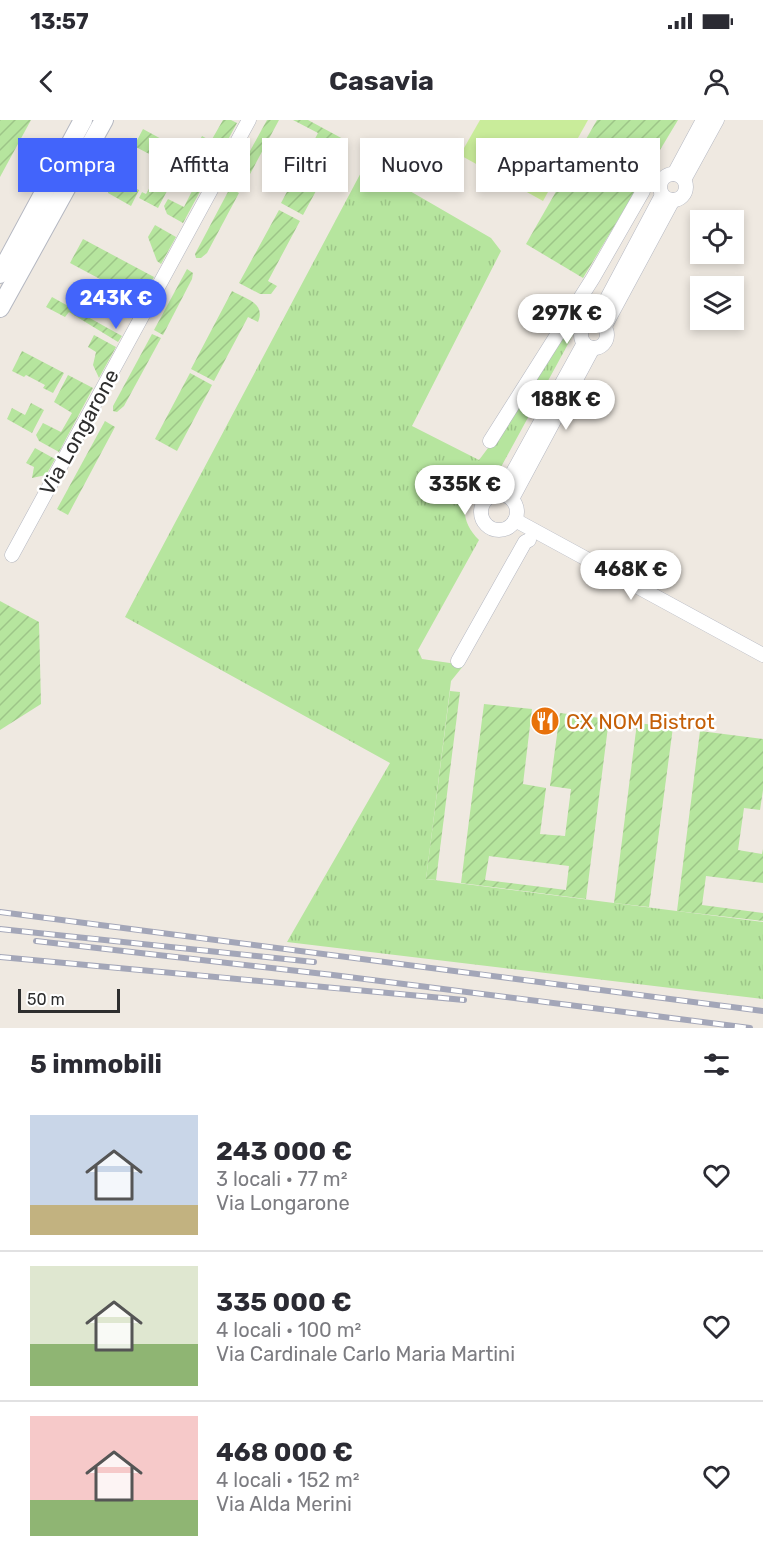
<!DOCTYPE html>
<html lang="it">
<meta charset="utf-8">
<style>
:root{--surface:#fff;--page:#f7f7f7;--text:#2b2b33;--muted:#7c7c81;--line:#e1e1e2;--accent:#4264fb}
body{margin:0;font-family:Rubik,sans-serif;background:var(--page);color:var(--text);height:100vh;display:flex;flex-direction:column;font-size:22px;white-space:nowrap}
*{box-sizing:border-box;margin:0}
p{font-size:20px;color:var(--muted)}
.icon{flex:none;width:33px;height:33px;fill:none;stroke:currentColor;stroke-width:2;stroke-linecap:round;stroke-linejoin:round}
.map{position:relative;height:908px;overflow:hidden}
.panel{display:flex;flex-direction:column;background:var(--surface);flex:1}
.panel>*{flex:none}
.hud{position:absolute;left:18px;top:18px;width:728px;height:54px;display:flex;gap:12px}
.fabs{position:absolute;left:690px;top:90px;display:grid;gap:12px}
.fabs a{display:grid;place-items:center;width:54px;height:54px;border-radius:0px;background:var(--surface);box-shadow:0 3px 9px #0003;font-size:30px}
.scale{position:absolute;left:18px;bottom:15px;width:102px;box-sizing:border-box;padding-left:6px;border:3px solid #2e2e2e;border-top:0;font-size:16px;line-height:21px;white-space:nowrap;color:#2e2e2e;-webkit-text-stroke:4px #fff;paint-order:stroke}
.price{position:absolute;translate:-50% -51px;padding:0 14px;border-radius:21px;background:#fff;color:#222;font-size:20px;line-height:39px;filter:drop-shadow(0 2px 3px #0008)}
.price::after{content:'';position:absolute;left:50%;top:36px;width:18px;height:14px;margin-left:-9px;background:inherit;clip-path:polygon(0 0,100% 0,50% 100%)}
.price.current{background:var(--accent);color:#fff}
ul{padding:0;list-style:none}
li{display:flex;align-items:center;gap:18px;height:150px;padding:0 30px}
li+li{border-top:2px solid var(--line)}
li span{display:grid;place-items:center;flex:none;width:168px;height:120px;border-radius:0px;color:#555}
li>.icon{margin-inline-start:auto}
span .icon{width:72px;height:72px;fill:#fffc;stroke-width:1}
li b{font-size:26px}
h2{display:flex;justify-content:space-between;align-items:center;height:72px;padding:0 30px;font-size:26px}
.pill{padding:0 21px;border-radius:0px;background:var(--surface);box-shadow:0 3px 9px #0003;font-size:21px;line-height:54px}
.pill.current{background:var(--accent);color:#fff}
.status{display:flex;justify-content:space-between;align-items:center;height:42px;padding:0 30px;background:var(--surface);direction:ltr}
.status svg{height:16px;fill:currentColor}
header{display:flex;justify-content:space-between;align-items:center;height:78px;padding:0 30px;background:var(--surface);font-size:27px;font-weight:700}
.map>svg:first-child{display:block}
.grass{fill:url(#grass-tufts)}
.garden{fill:url(#garden-furrows);fill-rule:evenodd}
.pitch{fill:#c9ec9a}
.lines{fill:none;stroke-linecap:round;stroke-linejoin:round}
.street-casing{stroke:#b4b7c1;stroke-width:15}
.secondary-casing{stroke:#b4b7c1;stroke-width:20}
.street{stroke:#fff;stroke-width:14}
.secondary{stroke:#fff;stroke-width:18}
.rail-casing{stroke:#a3a6b8;stroke-width:6}
.rail{stroke:#fff;stroke-width:4;stroke-dasharray:11;stroke-linecap:butt}
.labels{text-anchor:middle;dominant-baseline:central;stroke-width:5;stroke-linejoin:round;paint-order:stroke}
.street-label{font-size:21px;fill:#2e2e2e;stroke:#fff}
.food-label{font-size:21px;fill:#c56008;stroke:#fff;text-anchor:start}
</style>
<div class="status"><b>13:57</b><svg viewBox="0 0 49 12"><path d="M0 12V9h3v3zM5 12V6h3v6zM10 12V3h3v9zM15 12V0h3v12zM26 1h20v11H26zM47 4h2v5h-2z"/></svg></div>
<header><svg class="icon" aria-label="back" viewBox="0 0 24 24"><path d="M15 5l-7 7 7 7"/></svg>Casavia<svg class="icon" aria-label="person" viewBox="0 0 24 24"><circle cx="12" cy="8" r="4"/><path d="M4 21q1-7 8-7t8 7"/></svg></header>
<div class="map">
<svg width="763" height="908" viewBox="0 0 763 908">
<defs>
<pattern id="grass-tufts" width="24" height="20" patternUnits="userSpaceOnUse" patternTransform="scale(1.5)"><rect width="24" height="20" fill="#b6e59e"/><path d="M3 7l-1-3M5 7V3M7 7l1-3M15 17l-1-3M17 17v-4M19 17l1-3" fill="none" stroke="#9dc588"/></pattern>
<pattern id="garden-furrows" width="10" height="10" patternUnits="userSpaceOnUse" patternTransform="scale(1.5)"><rect width="10" height="10" fill="#b6e59e"/><path d="M-1 1l2-2M0 10L10 0M9 11l2-2" fill="none" stroke="#9dc588"/></pattern>
</defs>
<rect width="100%" height="100%" fill="#efe9e1"/>
<path class="grass" d="M365 45 491 118 501 131 412 306 479 340 518 288 586 176 592 180 495 358C462 366 455 397 479 420L418 530 422 539 464 545 451 561 426 759 763 802V879L287 822 390 643 125 497Z"/>
<g class="garden">
<path d="M0 0H31L0 57Z"/>
<path d="M223 0H231L237 3 183 103 167 94 164 86 168 79 184 87 192 71 177 63 202 16 211 21Z"/>
<path d="M267 0H279L242 69 232 64Z"/>
<path d="M293 0H308L345 20 338 33 347 37 333 63 323 58 303 95 281 83 318 13Z"/>
<path d="M597 0H678L583 158 526 124Z"/>
<path d="M143 9 187 33 181 45 156 31 153 36 134 26Z"/>
<path d="M118 55 129 61 128 64 139 70 131 86 108 73Z"/>
<path d="M152 63 167 71 158 88 139 78 142 72 146 74Z"/>
<path d="M230 68 239 73 207 133 201 138H196L195 134Z"/>
<path d="M279 90 300 101 268 161 277 166 271 174H260L239 163Z"/>
<path d="M155 105 176 117 161 144 157 141 148 117Z"/>
<path d="M83 119 154 157 141 181 70 143Z"/>
<path d="M187 149 193 153 192 159 163 215 154 210Z"/>
<path d="M232 171C246 179 266 183 258 202L248 197 214 261 191 249Z"/>
<path d="M52 177 122 216 118 222 69 192 65 197 46 187Z"/>
<path d="M152 214 161 218 124 286 117 292 113 291V286Z"/>
<path d="M94 215 116 227 99 258 93 245 96 232 88 227Z"/>
<path d="M22 231 64 253 53 273 43 268 45 265 26 255 24 257 12 251Z"/>
<path d="M190 253 212 265 177 331 155 319Z"/>
<path d="M68 255 93 268 59 332 39 321 36 315 43 303 61 312 72 293 54 282Z"/>
<path d="M31 283 44 290 32 313 7 299 12 288 25 295Z"/>
<path d="M105 301 115 307 68 395 57 389Z"/>
<path d="M35 328 55 339 46 355 32 358 34 347 26 343Z"/>
<path d="M0 481 39 502 41 584 0 610Z"/>
<path d="M450 571 460 572 436 760 426 759Z"/>
<path d="M484 584 532 589 523 664 546 668 540 714 565 716 571 669 550 666 560 593 609 599 586 779 461 763ZM489 736 569 746 566 770 485 760Z"/>
<path d="M637 603 673 607 649 787 614 783Z"/>
<path d="M700 611 763 619V670L760 690 744 688 738 730 762 734 763 729V763L706 756 702 785 763 793V801L677 791Z"/>
</g>
<path class="pitch" d="M480 0H588L543 81 460 35Z"/>
<g class="lines">
<g class="street-casing">
<g id="street">
<circle cx="673" cy="67" r="13"/>
<path d="M674 54 703 0"/>
<path d="M684 60 717 0"/>
<path d="M595 201 662 75"/>
<circle cx="594" cy="215" r="13"/>
<path d="M605 206 673 80"/>
<path d="M490 321 593 158 643 71"/>
<circle cx="499" cy="392" r="18"/>
<path d="M501 374 584 223"/>
<path d="M512 379 593 228"/>
<path d="M515 400 763 535"/>
<path d="M12 435 249 0"/>
<path d="M458 541 525 422 529 420"/>
</g>
</g>
<g class="secondary-casing">
<g id="secondary">
<path d="M0 154 83 0"/>
<path d="M0 188 104 0"/>
</g>
</g>
<use href="#street" class="street"/>
<use href="#secondary" class="secondary"/>
<g class="rail-casing">
<g id="rail">
<path d="M0 792 763 891"/>
<path d="M0 809 314 842"/>
<path d="M36 821 333 855 750 908"/>
<path d="M0 837 464 880"/>
</g>
</g>
<use href="#rail" class="rail"/>
</g>
<defs>
<g id="restaurant-disc" transform="scale(1.5)"><circle r="9.5" fill="#e8710a" stroke="#fff"/><path d="M-5-6h1v4h1v-4h1v4h1v-4h1v5L-1.5 .5V6h-2V.5L-5-1ZM5-6V6H3V1.5H1.5Q1.5-4 5-6Z" fill="#fff"/></g>
</defs>
<g fill-rule="evenodd">
<use href="#restaurant-disc" x="545" y="601"/>
</g>
<g class="labels">
<g class="street-label">
<text transform="translate(79 312) rotate(-61)">Via Longarone</text>
</g>
<g class="food-label">
<text x="566" y="601">CX NOM Bistrot</text>
</g>
</g>
</svg>
<div class="fabs">
<a><svg class="icon" aria-label="locate" viewBox="0 0 24 24"><circle cx="12" cy="12" r="6"/><path d="M12 2v4M12 18v4M2 12h4M18 12h4"/></svg></a>
<a><svg class="icon" aria-label="layers" viewBox="0 0 24 24"><path d="M12 4l9 5-9 5-9-5zM3 14l9 5 9-5"/></svg></a>
</div>
<div class="scale">50 m</div>
<b class="price current" style="left:116px;top:210px">243K €</b>
<b class="price" style="left:567px;top:225px">297K €</b>
<b class="price" style="left:566px;top:311px">188K €</b>
<b class="price" style="left:465px;top:396px">335K €</b>
<b class="price" style="left:631px;top:481px">468K €</b>
<div class="hud">
<a class="pill current">Compra</a>
<a class="pill">Affitta</a>
<a class="pill">Filtri</a>
<a class="pill">Nuovo</a>
<a class="pill">Appartamento</a>
</div>
</div>
<section class="panel">
<h2>5 immobili<svg class="icon" aria-label="filters" viewBox="0 0 24 24"><path d="M4 7h16M4 17h16"/><circle cx="9" cy="7" r="2"/><circle cx="15" cy="17" r="2"/></svg></h2>
<ul>
<li><span style="background:linear-gradient(#c9d6e8 75%,#c2b280 0)"><svg class="icon" aria-label="home" viewBox="0 0 24 24"><path d="M3 11l9-7 9 7M6 9v11h12V9"/></svg></span><div><b>243 000 €</b><p>3 locali · 77 m²</p><p>Via Longarone</p></div><svg class="icon" aria-label="heart" viewBox="0 0 24 24"><path d="M12 20l-8-8c-3-5 5-10 8-4 3-6 11-1 8 4z"/></svg></li>
<li><span style="background:linear-gradient(#dfe7d0 65%,#8fb573 0)"><svg class="icon" aria-label="home" viewBox="0 0 24 24"><path d="M3 11l9-7 9 7M6 9v11h12V9"/></svg></span><div><b>335 000 €</b><p>4 locali · 100 m²</p><p>Via Cardinale Carlo Maria Martini</p></div><svg class="icon" aria-label="heart" viewBox="0 0 24 24"><path d="M12 20l-8-8c-3-5 5-10 8-4 3-6 11-1 8 4z"/></svg></li>
<li><span style="background:linear-gradient(#f6c9c9 70%,#8fb573 0)"><svg class="icon" aria-label="home" viewBox="0 0 24 24"><path d="M3 11l9-7 9 7M6 9v11h12V9"/></svg></span><div><b>468 000 €</b><p>4 locali · 152 m²</p><p>Via Alda Merini</p></div><svg class="icon" aria-label="heart" viewBox="0 0 24 24"><path d="M12 20l-8-8c-3-5 5-10 8-4 3-6 11-1 8 4z"/></svg></li>
</ul>
</section>
